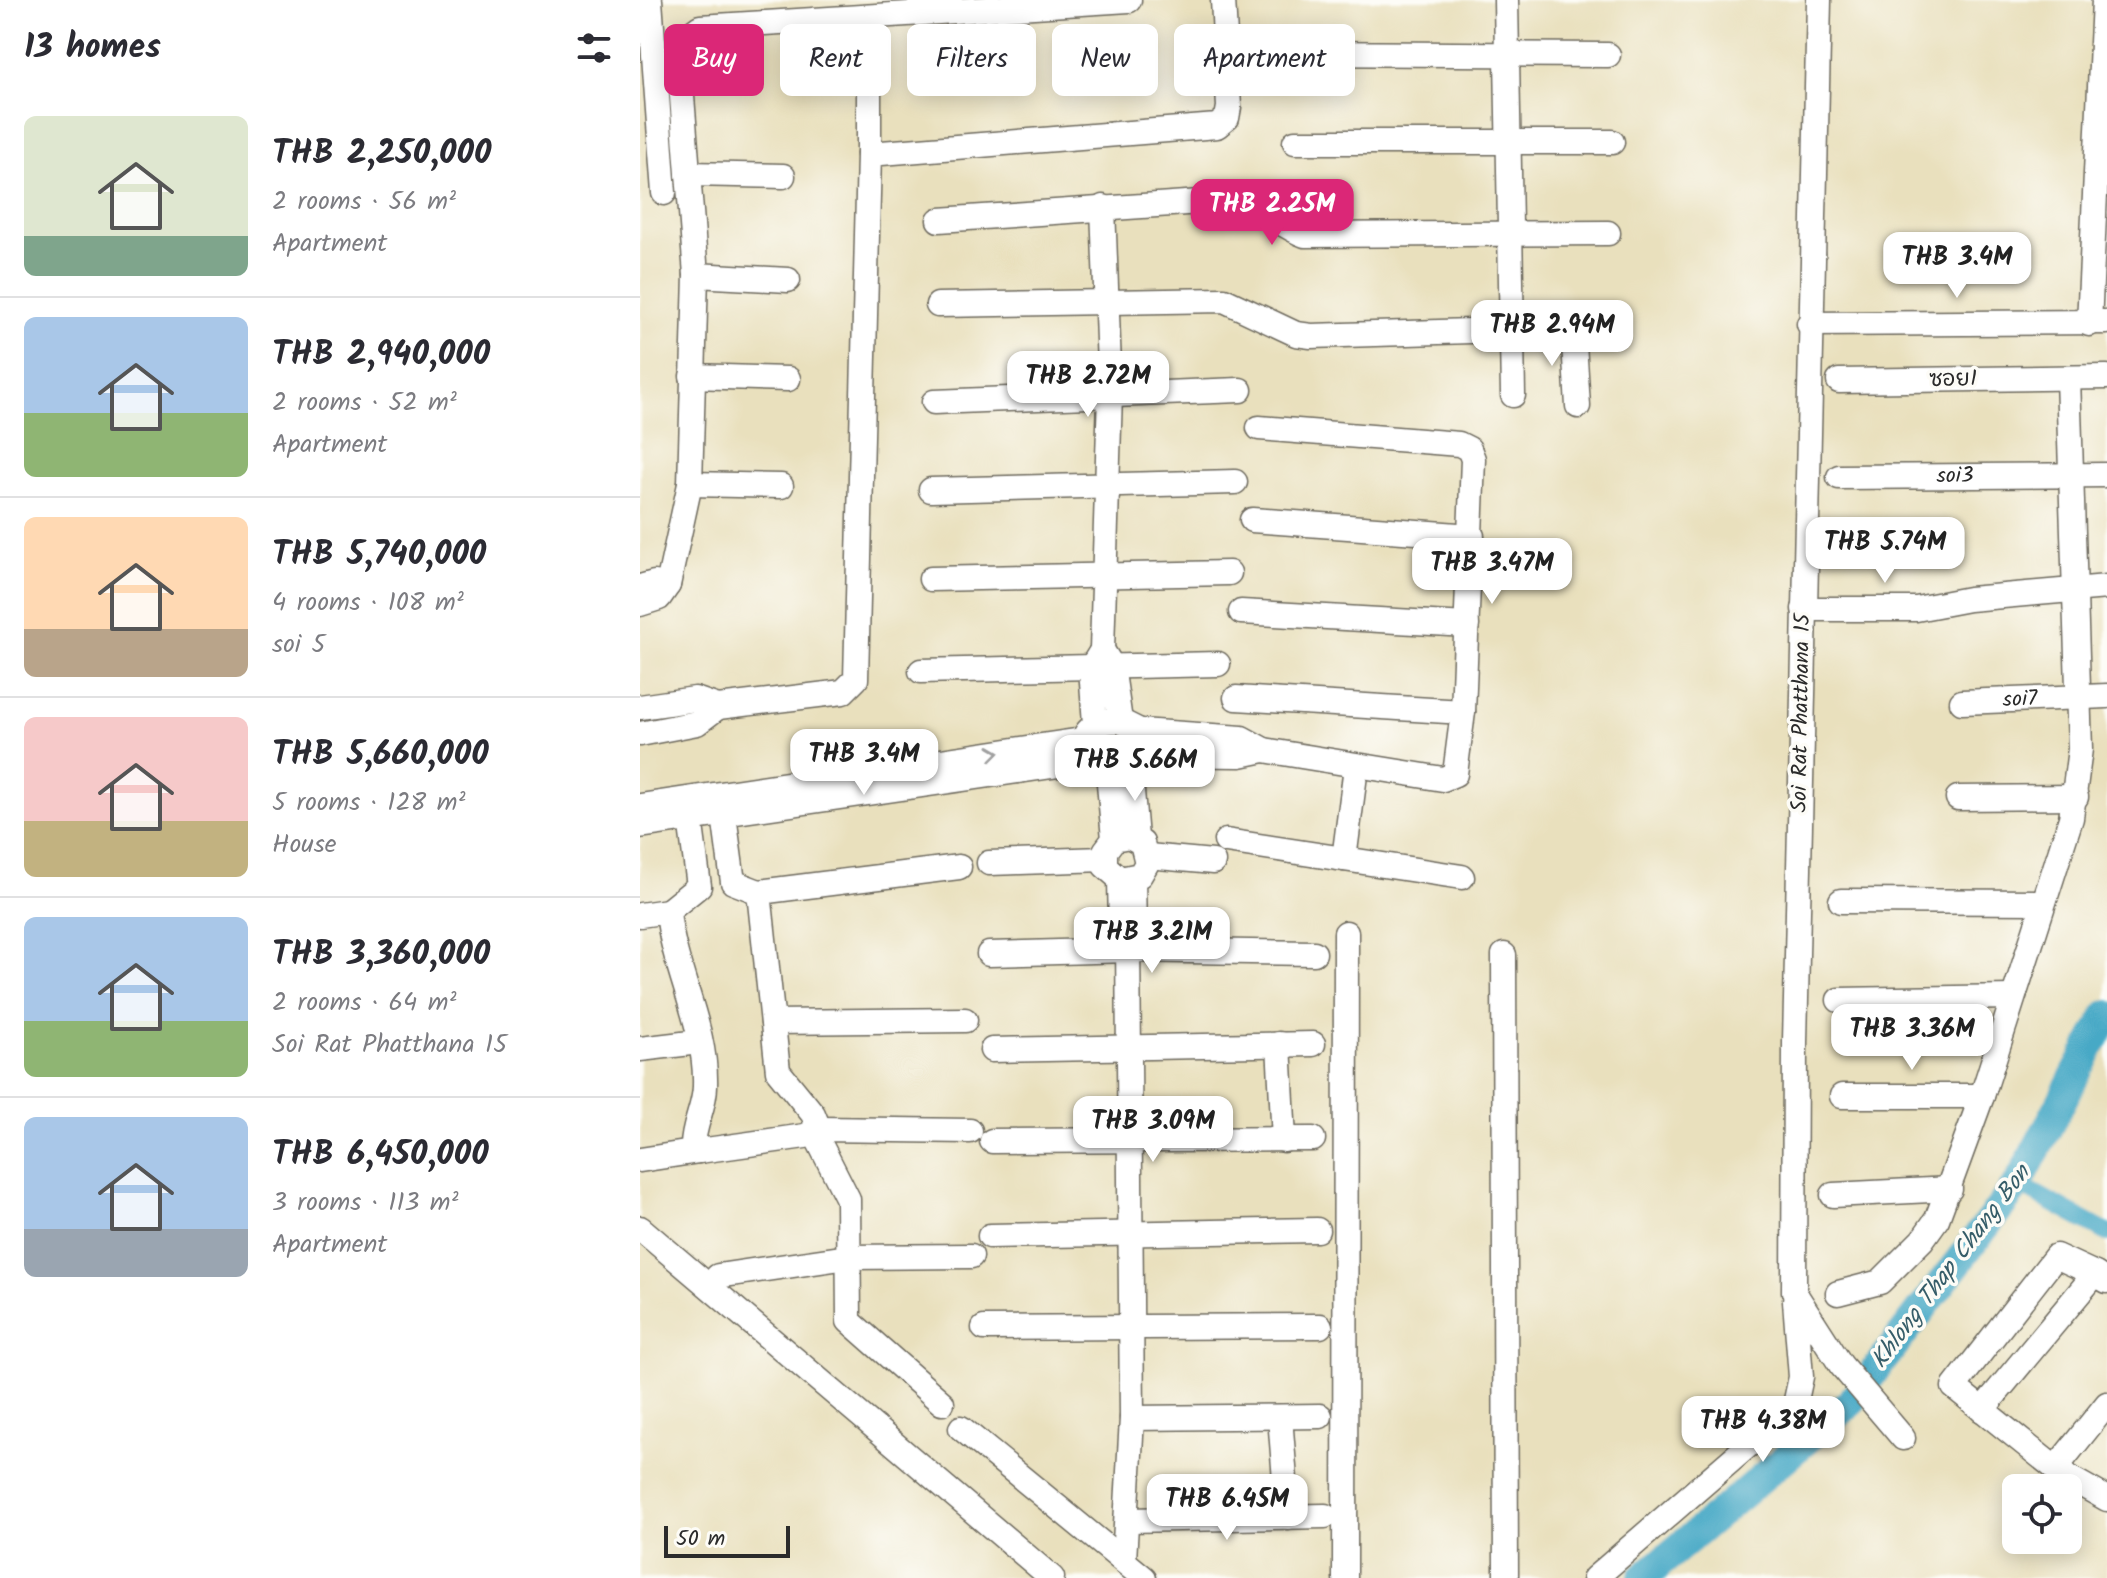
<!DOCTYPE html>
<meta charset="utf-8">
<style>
:root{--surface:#fff;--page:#f2f2f3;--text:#2b2b33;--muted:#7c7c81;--line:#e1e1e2;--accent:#db2777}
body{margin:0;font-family:Kalam,"Playpen Sans Thai",sans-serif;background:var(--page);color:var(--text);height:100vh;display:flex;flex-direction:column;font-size:30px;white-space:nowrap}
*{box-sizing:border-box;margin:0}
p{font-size:26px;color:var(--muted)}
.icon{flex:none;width:44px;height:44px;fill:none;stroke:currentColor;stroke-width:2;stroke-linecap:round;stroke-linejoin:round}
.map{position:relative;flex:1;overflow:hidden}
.drawer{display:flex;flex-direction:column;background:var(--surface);width:640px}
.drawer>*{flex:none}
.hud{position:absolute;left:24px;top:24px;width:760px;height:72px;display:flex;gap:16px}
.tools{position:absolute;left:1362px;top:1474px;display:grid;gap:16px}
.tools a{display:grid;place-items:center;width:80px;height:80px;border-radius:12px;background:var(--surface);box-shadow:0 4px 20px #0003;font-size:40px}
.scale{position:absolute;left:24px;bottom:20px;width:126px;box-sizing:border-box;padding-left:8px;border:4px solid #2b2b2b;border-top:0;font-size:22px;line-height:28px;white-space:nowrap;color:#2b2b2b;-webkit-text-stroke:6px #fdfcf7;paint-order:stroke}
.price{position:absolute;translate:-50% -68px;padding:0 18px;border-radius:16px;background:#fff;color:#222;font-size:26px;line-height:52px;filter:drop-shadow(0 2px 4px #0008)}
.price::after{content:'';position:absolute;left:50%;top:48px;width:24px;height:18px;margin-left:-12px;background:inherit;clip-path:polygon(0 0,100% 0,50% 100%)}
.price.selected{background:var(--accent);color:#fff}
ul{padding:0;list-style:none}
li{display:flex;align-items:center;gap:24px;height:200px;padding:0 24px}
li+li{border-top:2px solid var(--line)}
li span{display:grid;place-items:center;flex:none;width:224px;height:160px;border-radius:12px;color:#555}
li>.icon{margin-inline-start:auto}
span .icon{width:96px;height:96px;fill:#fffc;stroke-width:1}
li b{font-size:34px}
h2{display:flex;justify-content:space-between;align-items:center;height:96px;padding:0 24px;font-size:34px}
.chip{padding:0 28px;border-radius:12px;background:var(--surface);box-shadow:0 4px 20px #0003;font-size:28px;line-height:72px}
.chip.selected{background:var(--accent);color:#fff}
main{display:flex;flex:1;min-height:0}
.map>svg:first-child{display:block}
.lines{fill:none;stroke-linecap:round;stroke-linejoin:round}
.canal{stroke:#46a9c6;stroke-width:18}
.river{stroke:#46a9c6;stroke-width:30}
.minor-casing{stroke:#6e6a5e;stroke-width:27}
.minor{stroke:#fff;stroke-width:24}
.oneway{stroke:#a0a0a0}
.labels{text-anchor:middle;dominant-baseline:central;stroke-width:7;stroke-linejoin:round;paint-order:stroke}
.street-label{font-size:22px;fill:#2b2b2b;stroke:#fdfcf7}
.water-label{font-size:24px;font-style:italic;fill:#365d69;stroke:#fdfcf7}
</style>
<main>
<section class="drawer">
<h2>13 homes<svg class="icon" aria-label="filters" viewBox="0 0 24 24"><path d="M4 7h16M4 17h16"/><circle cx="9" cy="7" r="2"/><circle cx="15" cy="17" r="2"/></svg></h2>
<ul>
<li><span style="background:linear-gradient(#dfe7d0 75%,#7fa58c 0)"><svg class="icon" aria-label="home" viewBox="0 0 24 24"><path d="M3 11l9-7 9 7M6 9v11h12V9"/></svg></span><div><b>THB 2,250,000</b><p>2 rooms · 56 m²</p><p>Apartment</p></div></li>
<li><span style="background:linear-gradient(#a9c7e8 60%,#8fb573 0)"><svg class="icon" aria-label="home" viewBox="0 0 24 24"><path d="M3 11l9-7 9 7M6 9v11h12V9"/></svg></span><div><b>THB 2,940,000</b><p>2 rooms · 52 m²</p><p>Apartment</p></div></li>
<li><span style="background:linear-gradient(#ffd9b3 70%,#b9a48a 0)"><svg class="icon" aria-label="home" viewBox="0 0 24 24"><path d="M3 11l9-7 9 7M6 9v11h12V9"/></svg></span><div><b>THB 5,740,000</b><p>4 rooms · 108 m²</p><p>soi 5</p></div></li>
<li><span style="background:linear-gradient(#f6c9c9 65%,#c2b280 0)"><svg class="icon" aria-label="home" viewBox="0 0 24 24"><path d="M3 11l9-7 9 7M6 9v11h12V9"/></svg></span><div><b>THB 5,660,000</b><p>5 rooms · 128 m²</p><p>House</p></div></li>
<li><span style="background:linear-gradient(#a9c7e8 65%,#8fb573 0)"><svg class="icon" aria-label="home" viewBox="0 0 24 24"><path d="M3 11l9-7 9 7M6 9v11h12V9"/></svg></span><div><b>THB 3,360,000</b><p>2 rooms · 64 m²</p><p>Soi Rat Phatthana 15</p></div></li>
<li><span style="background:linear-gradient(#a9c7e8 70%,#9aa5b1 0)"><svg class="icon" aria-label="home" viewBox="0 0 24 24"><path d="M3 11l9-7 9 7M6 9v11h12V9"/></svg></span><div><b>THB 6,450,000</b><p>3 rooms · 113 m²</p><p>Apartment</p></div></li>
</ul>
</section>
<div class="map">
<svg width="1467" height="1578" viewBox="0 0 1467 1578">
<rect width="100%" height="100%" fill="#fdfcf7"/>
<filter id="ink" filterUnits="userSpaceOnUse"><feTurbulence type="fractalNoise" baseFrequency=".0125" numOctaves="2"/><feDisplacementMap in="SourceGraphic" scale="16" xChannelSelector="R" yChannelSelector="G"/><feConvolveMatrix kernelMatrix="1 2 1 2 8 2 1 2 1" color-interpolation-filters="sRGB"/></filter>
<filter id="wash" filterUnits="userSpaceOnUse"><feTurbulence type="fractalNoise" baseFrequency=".006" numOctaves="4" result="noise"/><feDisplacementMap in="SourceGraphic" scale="32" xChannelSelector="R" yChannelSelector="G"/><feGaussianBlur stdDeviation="1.8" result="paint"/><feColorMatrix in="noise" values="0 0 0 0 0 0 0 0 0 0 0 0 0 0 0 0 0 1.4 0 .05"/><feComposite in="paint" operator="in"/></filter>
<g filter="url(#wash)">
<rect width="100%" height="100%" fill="#e9e0bd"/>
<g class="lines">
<path class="canal" d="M1378 1184 1467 1233"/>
<path class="river" d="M1003 1578 1210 1403 1378 1184 1467 1015"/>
</g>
</g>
<g filter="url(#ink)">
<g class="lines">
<g class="minor-casing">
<g id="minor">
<path d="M10 0 24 193"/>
<path d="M866 0 873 395"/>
<path d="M1179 0 1155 1042 1154 1292 1201 1365 1263 1438"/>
<path d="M656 53 968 55"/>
<path d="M229 84V154"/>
<path d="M655 142H972"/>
<path d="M48 174 143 176"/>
<path d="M299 220 590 200C619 202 638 225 665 235L968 233"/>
<path d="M56 275 148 280"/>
<path d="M298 305 584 300 656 334 671 336 962 327"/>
<path d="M1169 324 1467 322"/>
<path d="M1449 324 1464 0"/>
<path d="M933 328 938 406"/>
<path d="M52 376 148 379"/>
<path d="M1199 381 1467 377"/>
<path d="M294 402 600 390"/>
<path d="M619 428 819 444 829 449 833 459 823 712 815 774 803 779 624 750"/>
<path id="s1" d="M1199 477 1467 475"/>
<path d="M50 484 141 486"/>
<path d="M291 490 595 482"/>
<path d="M612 520 832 536"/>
<path d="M291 579 589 573"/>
<path d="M28 585 50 484 56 275 39 58 45 38 60 27 489 0"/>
<path d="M0 587 14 583 28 585 19 598 0 604"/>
<path d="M1164 609H1276L1329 599 1467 587"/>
<path d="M601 612 827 625"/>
<path d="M462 650 470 394 463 207"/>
<path d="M281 671 578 664"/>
<path d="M596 698 823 712"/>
<path id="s2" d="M1322 702 1467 696"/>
<path d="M0 707 55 699 78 707 57 723 0 734"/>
<path d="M78 707 203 692 216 679 229 154 577 126 587 118 589 107 583 0"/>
<path d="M480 721 500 731 503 742 496 762 476 772 452 766 442 752C442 727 457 721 480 721Z"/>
<path d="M455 724 451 668 462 650 472 666 480 721"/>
<path d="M500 731 602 738 624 750 600 755 501 754"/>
<path d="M490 768 496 838"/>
<path d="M468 772 474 839 465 851V866L480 879 500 875 507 863 502 843 489 836 474 839"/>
<path d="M1318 798 1436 797"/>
<path d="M0 806 442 740"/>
<path d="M84 815 93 882 119 892 138 1071 173 1114 179 1129"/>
<path d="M50 818 59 886 28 911C33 970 67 1026 65 1086 65 1106 53 1126 53 1146L59 1151 165 1136 179 1129 330 1131"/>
<path d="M0 826 446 761"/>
<path d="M586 841 822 877"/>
<path d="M508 856 573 862"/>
<path d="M704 859 716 767"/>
<path d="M349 863 464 859"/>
<path d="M480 879 481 928 488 939 494 929 493 879"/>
<path d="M119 892 319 867"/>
<path d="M1201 901 1402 902"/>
<path d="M0 915 28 911"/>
<path d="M349 954 488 950 674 953"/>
<path d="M864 955 866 1578"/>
<path d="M1199 1000 1372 997"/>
<path d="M133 1022 325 1020"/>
<path d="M639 1044 644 1140"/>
<path d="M0 1049 59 1042"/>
<path d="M352 1050 673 1044"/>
<path d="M1202 1096H1342"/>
<path d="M175 1134 208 1199 209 1321 302 1403"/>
<path d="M352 1141 673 1139"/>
<path d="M0 1160 59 1151"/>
<path d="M1193 1195 1310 1189"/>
<path d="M0 1228 412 1578"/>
<path d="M350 1236 677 1230"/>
<path d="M1455 1274 1416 1256 1314 1387 1421 1473 1467 1499"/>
<path d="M78 1276 208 1257 331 1256"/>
<path d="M1198 1293 1240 1282 1282 1240 1297 1219 1342 1096 1431 818 1440 749 1428 378"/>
<path d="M344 1328 680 1326"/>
<path d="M1342 1410 1455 1274 1467 1281"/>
<path d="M640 1417 648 1517"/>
<path d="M492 1418 680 1416"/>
<path d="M321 1428 504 1578"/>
<path d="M1415 1469 1467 1404"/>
<path d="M489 1520 685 1516"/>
<path d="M484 1560 492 1418 488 939"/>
<path d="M705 1578 706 933"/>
<path d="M955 1578 1155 1405 1161 1377 1155 1301"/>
</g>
</g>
<use href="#minor" class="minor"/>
</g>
<defs><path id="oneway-chevron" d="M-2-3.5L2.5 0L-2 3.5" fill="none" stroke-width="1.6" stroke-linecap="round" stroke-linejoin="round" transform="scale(2)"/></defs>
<use class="oneway" href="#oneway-chevron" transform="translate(354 753) rotate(-8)"/>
</g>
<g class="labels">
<g class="street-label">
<text transform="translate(1313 380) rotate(-1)">ซอย1</text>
<text stroke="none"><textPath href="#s1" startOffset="116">soi3</textPath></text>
<text stroke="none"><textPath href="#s2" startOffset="58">soi7</textPath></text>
<text transform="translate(1162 713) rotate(-89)">Soi Rat Phatthana 15</text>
</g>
<g class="water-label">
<text transform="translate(1311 1267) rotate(-53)">Khlong Thap Chang Bon</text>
</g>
</g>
</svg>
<div class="tools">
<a><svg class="icon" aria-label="locate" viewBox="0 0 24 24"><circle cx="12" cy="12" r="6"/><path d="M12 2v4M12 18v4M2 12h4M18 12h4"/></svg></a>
</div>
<div class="scale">50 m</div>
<b class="price selected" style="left:632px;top:247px">THB 2.25M</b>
<b class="price" style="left:1317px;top:300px">THB 3.4M</b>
<b class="price" style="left:912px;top:368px">THB 2.94M</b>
<b class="price" style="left:448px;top:419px">THB 2.72M</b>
<b class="price" style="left:1245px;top:585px">THB 5.74M</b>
<b class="price" style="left:852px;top:606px">THB 3.47M</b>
<b class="price" style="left:224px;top:797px">THB 3.4M</b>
<b class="price" style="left:495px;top:803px">THB 5.66M</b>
<b class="price" style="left:512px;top:975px">THB 3.21M</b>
<b class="price" style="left:1272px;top:1072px">THB 3.36M</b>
<b class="price" style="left:513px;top:1164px">THB 3.09M</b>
<b class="price" style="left:1123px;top:1464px">THB 4.38M</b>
<b class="price" style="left:587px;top:1542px">THB 6.45M</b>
<div class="hud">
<a class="chip selected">Buy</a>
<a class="chip">Rent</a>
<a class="chip">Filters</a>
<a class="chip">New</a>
<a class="chip">Apartment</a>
</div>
</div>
</main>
